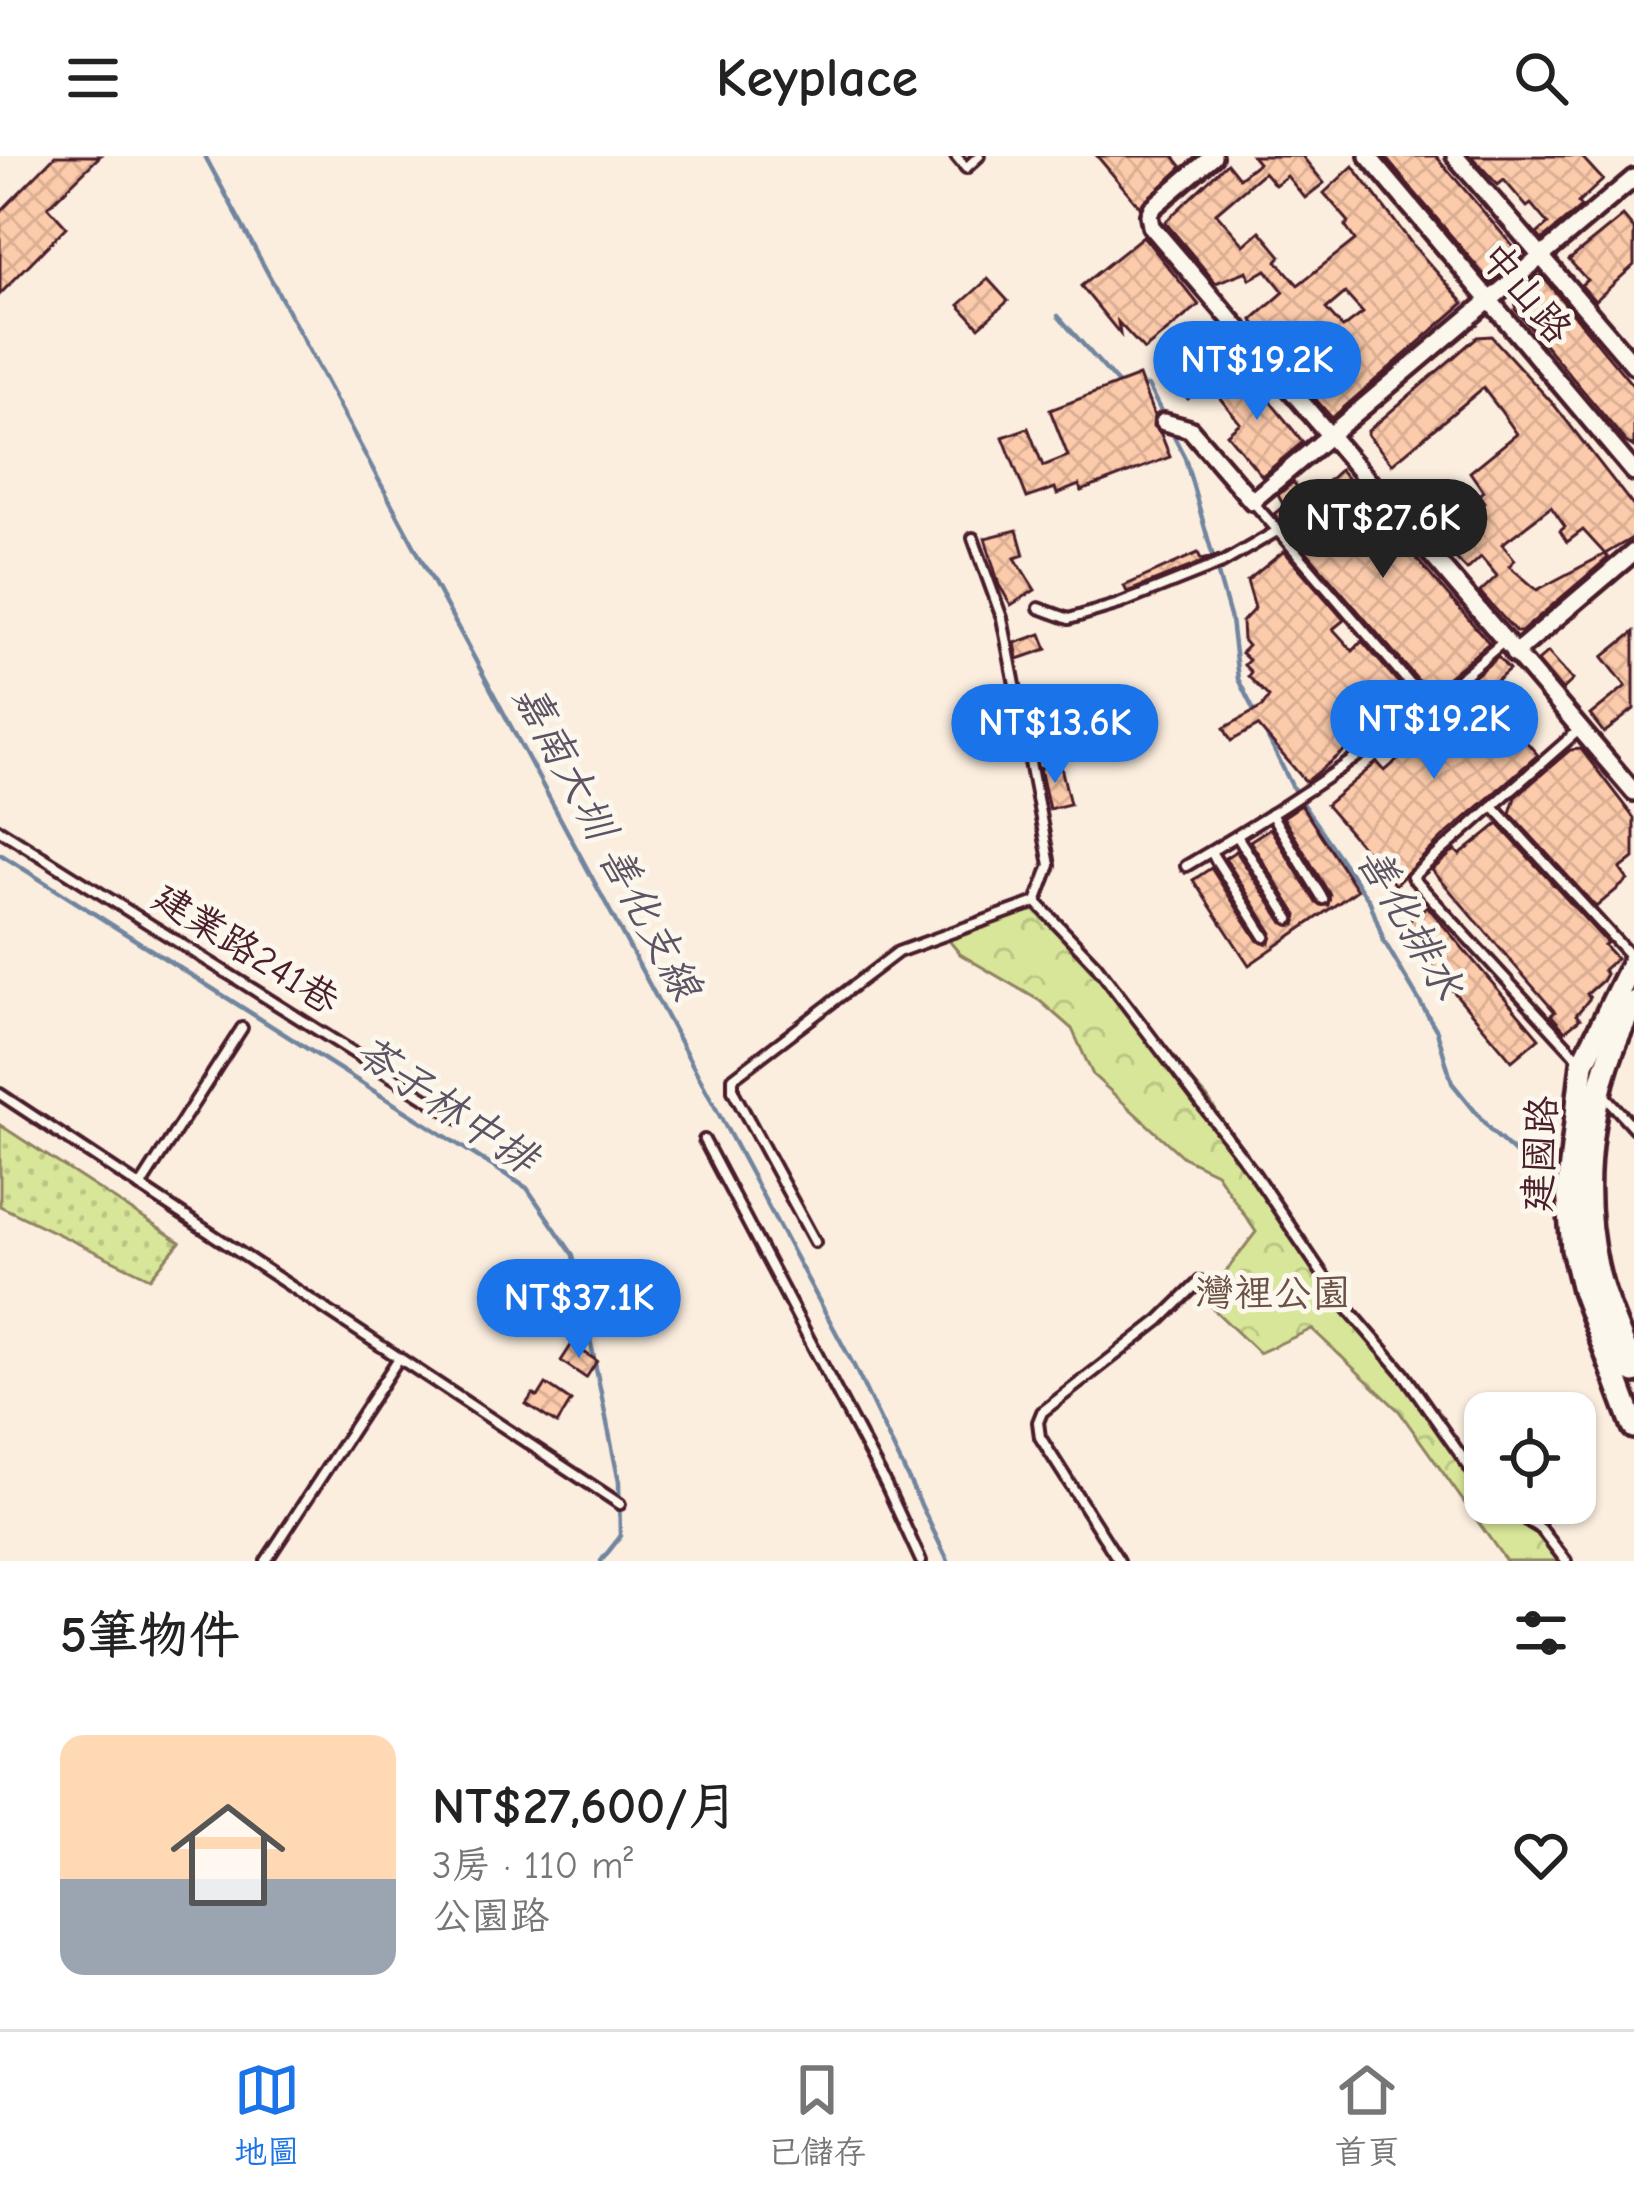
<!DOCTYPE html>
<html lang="zh-TW">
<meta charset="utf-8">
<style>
:root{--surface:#fff;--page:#f2f2f2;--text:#222;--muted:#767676;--line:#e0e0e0;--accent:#1a73e8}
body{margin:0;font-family:"Comic Neue","LXGW WenKai TC",sans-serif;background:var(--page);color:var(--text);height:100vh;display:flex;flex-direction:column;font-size:45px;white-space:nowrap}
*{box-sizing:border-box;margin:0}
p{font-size:39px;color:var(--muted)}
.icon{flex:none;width:66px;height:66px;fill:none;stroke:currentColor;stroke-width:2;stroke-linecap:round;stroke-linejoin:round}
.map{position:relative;height:1405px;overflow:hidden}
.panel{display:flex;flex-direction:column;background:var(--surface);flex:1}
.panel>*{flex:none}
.tools{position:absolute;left:1464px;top:1236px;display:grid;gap:24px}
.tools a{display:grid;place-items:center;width:132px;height:132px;border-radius:24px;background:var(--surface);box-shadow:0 3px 9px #0004;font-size:60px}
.price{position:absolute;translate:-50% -102px;padding:0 27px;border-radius:42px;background:var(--accent);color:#fff;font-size:39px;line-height:78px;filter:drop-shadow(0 3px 6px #0008)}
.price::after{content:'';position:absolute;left:50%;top:72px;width:36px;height:27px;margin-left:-18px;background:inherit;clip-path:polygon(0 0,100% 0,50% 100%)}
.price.selected{background:#222;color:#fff}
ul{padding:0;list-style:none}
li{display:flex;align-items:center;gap:36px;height:300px;padding:0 60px}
li span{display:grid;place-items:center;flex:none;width:336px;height:240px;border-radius:24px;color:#555}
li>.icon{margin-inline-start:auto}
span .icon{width:144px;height:144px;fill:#fffc;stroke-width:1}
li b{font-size:51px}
h2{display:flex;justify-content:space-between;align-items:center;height:144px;padding:0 60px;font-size:51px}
header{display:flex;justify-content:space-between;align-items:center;height:156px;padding:0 60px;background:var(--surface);font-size:54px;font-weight:700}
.menu{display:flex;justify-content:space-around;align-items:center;height:168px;border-top:3px solid var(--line);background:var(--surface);font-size:33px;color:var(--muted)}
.menu a{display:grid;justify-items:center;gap:6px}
.menu .selected{color:var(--accent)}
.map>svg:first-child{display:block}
.grass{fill:url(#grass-dots);stroke:#908262;stroke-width:3}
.forest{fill:url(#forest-crowns);stroke:#908262;stroke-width:3}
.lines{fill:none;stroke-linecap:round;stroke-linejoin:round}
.stream{stroke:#72859f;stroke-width:4.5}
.building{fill:url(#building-cross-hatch);stroke:#4a1f2b;stroke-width:3;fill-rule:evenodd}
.lane-casing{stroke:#4a1f2b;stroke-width:16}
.street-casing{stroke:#4a1f2b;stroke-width:24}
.secondary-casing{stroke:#4a1f2b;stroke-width:30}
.lane{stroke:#fbf7ec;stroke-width:8}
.street{stroke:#fbf7ec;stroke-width:15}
.secondary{stroke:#fbf7ec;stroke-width:21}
.labels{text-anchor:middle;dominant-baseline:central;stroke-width:10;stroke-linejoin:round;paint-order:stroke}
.street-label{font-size:39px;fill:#4a1f2b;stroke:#fbf7ec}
.park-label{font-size:39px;fill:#6d5146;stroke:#fbf7ec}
.water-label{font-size:42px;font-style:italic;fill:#5e5265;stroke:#fbf7ec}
</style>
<header><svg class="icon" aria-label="menu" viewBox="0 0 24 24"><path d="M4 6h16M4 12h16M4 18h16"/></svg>Keyplace<svg class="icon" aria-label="search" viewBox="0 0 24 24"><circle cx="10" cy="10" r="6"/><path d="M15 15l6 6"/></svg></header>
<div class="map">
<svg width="1634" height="1405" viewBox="0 0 1634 1405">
<defs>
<pattern id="grass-dots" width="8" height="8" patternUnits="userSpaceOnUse" patternTransform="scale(3)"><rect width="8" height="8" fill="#d7e699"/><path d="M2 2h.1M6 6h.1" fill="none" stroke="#bac584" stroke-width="1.8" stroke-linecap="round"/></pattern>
<pattern id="forest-crowns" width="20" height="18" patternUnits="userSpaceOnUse" patternTransform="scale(3)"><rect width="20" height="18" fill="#d7e699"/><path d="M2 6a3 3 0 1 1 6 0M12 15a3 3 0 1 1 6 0" fill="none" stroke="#bac584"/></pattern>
<pattern id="building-cross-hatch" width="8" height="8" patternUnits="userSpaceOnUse" patternTransform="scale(3)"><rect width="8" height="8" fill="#fccbab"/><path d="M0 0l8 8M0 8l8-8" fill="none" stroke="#daae93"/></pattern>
</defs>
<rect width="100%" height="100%" fill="#fbeedf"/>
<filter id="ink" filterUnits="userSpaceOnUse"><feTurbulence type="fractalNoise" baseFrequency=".00833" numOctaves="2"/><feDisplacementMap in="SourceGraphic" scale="24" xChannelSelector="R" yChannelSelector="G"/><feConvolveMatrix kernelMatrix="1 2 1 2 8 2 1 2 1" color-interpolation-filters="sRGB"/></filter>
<g filter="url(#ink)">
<path class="grass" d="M0 969 180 1086 150 1122 0 1050Z"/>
<path class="forest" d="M1036 754 1207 941 1310 1099 1449 1278 1485 1318V1347H1515L1530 1359 1566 1405H1506L1399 1255 1312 1173 1259 1197 1204 1144 1256 1076 1216 1017 1183 1001 1093 919 1072 873 1040 845 960 798 942 776Z"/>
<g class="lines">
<g class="stream">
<path d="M205 0 854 1210 948 1405"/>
<path d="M1058 160 1121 231"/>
<path d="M1139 230H1148L1163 259"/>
<path d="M1171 275 1185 302 1231 464 1238 523 1257 561"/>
<path d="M1265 576 1297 640 1370 746 1384 785 1437 875 1452 927 1491 975 1546 1025"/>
<path d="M0 698 527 1032 573 1099 619 1326 620 1381 601 1405"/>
</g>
</g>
<g class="building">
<path d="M55 0H100L48 51 66 71 0 138V56Z"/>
<path d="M1097 0H1173L1182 11 1140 51Z"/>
<path d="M1252 0H1302L1324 27 1305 42 1287 20 1275 29 1264 16 1216 57 1244 89 1260 75 1281 100 1277 105 1298 129 1355 84 1345 70 1349 66 1324 37 1353 10 1412 88 1464 147 1332 262 1310 237 1342 209 1313 173 1284 200 1252 164 1284 136 1266 114 1250 123 1247 115 1216 127 1165 66 1227 7 1239 22 1258 7ZM1345 137 1363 157 1343 172 1326 153Z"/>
<path d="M1384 0H1436L1522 101 1491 127Z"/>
<path d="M1471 0H1581L1603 24 1578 47 1581 51 1542 84 1537 78 1548 68 1531 48 1527 51 1504 24 1498 29Z"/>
<path d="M1623 60 1634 73V109L1595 145 1581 129 1587 124 1569 104Z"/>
<path d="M1143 80 1199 149 1144 194 1118 166 1120 178 1081 130Z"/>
<path d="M1537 120H1542L1634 231V291L1626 286 1515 153 1518 136Z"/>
<path d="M988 123 1008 145 979 171 959 149Z"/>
<path d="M1491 180 1555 250 1634 351V381L1605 398 1608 402 1521 476H1516L1480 436 1497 420 1481 401 1467 414 1449 395 1464 382 1456 373 1484 346 1479 339 1483 335 1470 316 1517 278 1500 254 1483 232 1392 308 1368 279V275L1477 181ZM1551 351 1565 371 1560 375 1567 386 1583 374 1605 398 1537 434 1509 410 1515 404 1502 388Z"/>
<path d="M1182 192 1210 223 1188 243 1159 212Z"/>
<path d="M1243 212 1303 286 1262 320 1227 278 1240 267 1214 235Z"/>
<path d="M1139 220 1154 260 1153 270 1161 278 1170 301 1081 335 1079 329 1057 338 1055 332 1027 342 1003 281 1028 272 1043 310 1068 300 1050 254Z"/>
<path d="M1340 314 1489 487 1429 537 1274 358 1284 350 1278 339 1293 326 1314 352 1334 335 1327 326Z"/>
<path d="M1017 374 1024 399 1015 402 1035 434 1011 449 999 429 985 382Z"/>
<path d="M1284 395 1344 464 1333 473 1353 495 1362 485 1416 547 1368 583 1364 579 1306 626 1258 570 1231 585 1224 572 1262 551 1269 541 1248 520 1251 516 1244 509 1249 504 1241 497 1248 490 1243 484 1242 466 1255 452 1247 425Z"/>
<path d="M1198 397 1201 403 1220 399 1127 436 1124 430Z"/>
<path d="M1634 476V553L1604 577 1590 559 1626 530 1603 501Z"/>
<path d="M1041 478 1047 493 1018 503 1015 487Z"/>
<path d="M1548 496 1573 524 1562 534 1538 505Z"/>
<path d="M1498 501 1509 514 1492 529 1522 565 1514 572 1538 599 1443 681 1395 729 1326 649 1377 606 1385 615 1425 580 1415 568 1437 552 1445 561 1433 571 1457 595 1484 569 1477 561 1481 558 1459 533Z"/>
<path d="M1581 593 1634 662V702L1620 713 1628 724 1596 751 1510 657 1515 641 1570 594Z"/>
<path d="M1060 607 1070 648 1049 653 1040 612Z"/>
<path d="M1301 649 1357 734 1249 809 1193 724 1211 712 1258 785 1270 787 1272 777 1225 702 1236 695 1283 767 1295 769 1297 759 1250 685 1270 672 1316 747 1328 749 1330 739 1283 661Z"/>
<path d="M1498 668 1607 787 1604 789 1616 802 1603 814 1606 818 1602 825 1587 838 1590 842 1576 859 1580 863 1565 875 1551 859 1555 856 1432 714 1455 694 1460 699Z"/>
<path d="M1427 750 1539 882 1512 905 1400 772Z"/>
<path d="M572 1188 597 1205 586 1222 561 1205Z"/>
<path d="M546 1228 571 1245 557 1268 526 1248 533 1238 538 1241Z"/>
</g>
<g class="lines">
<g class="lane-casing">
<g id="lane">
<path d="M956 0 966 12 979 0"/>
<path d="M1253 346 1429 550"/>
<path d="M973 382 1002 462 1050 709 1036 746"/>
<path d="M1039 452 1069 463 1119 448 1222 407 1277 375"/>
<path d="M1579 574 1412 721 1580 904"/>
<path d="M1493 650 1634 804"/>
<path d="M1271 658 1323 743"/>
<path d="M0 674 459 963"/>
<path d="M1237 680 1290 763"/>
<path d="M1211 696 1265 781"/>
<path d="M1186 710C1298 645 1406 571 1503 486"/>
<path d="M0 938 620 1348"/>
<path d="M1603 938 1634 972"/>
<path d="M704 984 886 1329 921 1405"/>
<path d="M140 1031 242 872"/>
<path d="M815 1086 733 935V922L898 796 1036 746 1096 809 1148 877 1254 1017 1338 1141 1404 1218 1485 1334"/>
<path d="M1498 1347 1541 1373 1566 1405"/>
<path d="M266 1405 399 1202"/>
<path d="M1119 1405 1040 1281 1038 1266 1042 1256 1160 1164 1200 1125"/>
</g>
</g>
<g class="street-casing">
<g id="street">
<path d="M1213 0 1152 52 1149 59 1151 70 1634 636"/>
<path d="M1368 0 1634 316"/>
<path d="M1455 0 1634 209"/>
<path d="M1164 266 1190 273 1252 345 1634 22"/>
<path d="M1514 498 1634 396"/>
</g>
</g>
<g class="secondary-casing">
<g id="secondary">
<path d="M1634 804 1583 907 1568 1035 1573 1093 1583 1134 1634 1271"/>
<path d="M1634 847C1591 924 1577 1023 1596 1110 1604 1147 1621 1182 1634 1216"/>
</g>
</g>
<use href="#lane" class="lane"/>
<use href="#street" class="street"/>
<use href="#secondary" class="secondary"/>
</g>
</g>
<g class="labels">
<g class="street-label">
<text transform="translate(1526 137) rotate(50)">中山路</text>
<text transform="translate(246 793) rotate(32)">建業路241巷</text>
<text transform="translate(1540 998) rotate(-87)">建國路</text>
</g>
<g class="park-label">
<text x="1273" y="1137">灣裡公園</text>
</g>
<g class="water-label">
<text transform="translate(607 686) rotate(62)">嘉南大圳 善化支線</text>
<text transform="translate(1410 767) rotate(60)">善化排水</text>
<text transform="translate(446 949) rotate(34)">苓子林中排</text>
</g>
</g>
</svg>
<div class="tools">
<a><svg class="icon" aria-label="locate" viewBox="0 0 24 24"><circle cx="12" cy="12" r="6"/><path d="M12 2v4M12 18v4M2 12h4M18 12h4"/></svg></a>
</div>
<b class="price" style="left:1257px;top:267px">NT$19.2K</b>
<b class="price selected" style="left:1383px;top:425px">NT$27.6K</b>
<b class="price" style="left:1434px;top:626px">NT$19.2K</b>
<b class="price" style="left:1055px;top:630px">NT$13.6K</b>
<b class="price" style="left:579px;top:1205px">NT$37.1K</b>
</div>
<section class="panel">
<h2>5筆物件<svg class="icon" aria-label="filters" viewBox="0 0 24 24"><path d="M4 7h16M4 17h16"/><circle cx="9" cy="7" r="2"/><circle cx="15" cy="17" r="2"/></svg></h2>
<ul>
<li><span style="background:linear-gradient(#ffd9b3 60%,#9aa5b1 0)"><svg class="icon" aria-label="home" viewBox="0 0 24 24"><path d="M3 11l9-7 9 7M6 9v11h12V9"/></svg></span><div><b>NT$27,600/月</b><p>3房 · 110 m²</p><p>公園路</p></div><svg class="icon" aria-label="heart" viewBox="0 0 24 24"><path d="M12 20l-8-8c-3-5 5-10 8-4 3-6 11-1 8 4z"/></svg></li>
</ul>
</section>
<nav class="menu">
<a class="selected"><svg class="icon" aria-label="map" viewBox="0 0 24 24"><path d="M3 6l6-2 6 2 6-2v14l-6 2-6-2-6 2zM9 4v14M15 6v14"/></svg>地圖</a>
<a><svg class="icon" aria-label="saved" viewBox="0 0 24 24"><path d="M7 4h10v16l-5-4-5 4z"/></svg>已儲存</a>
<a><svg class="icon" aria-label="home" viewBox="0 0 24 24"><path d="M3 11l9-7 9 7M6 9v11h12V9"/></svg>首頁</a>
</nav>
